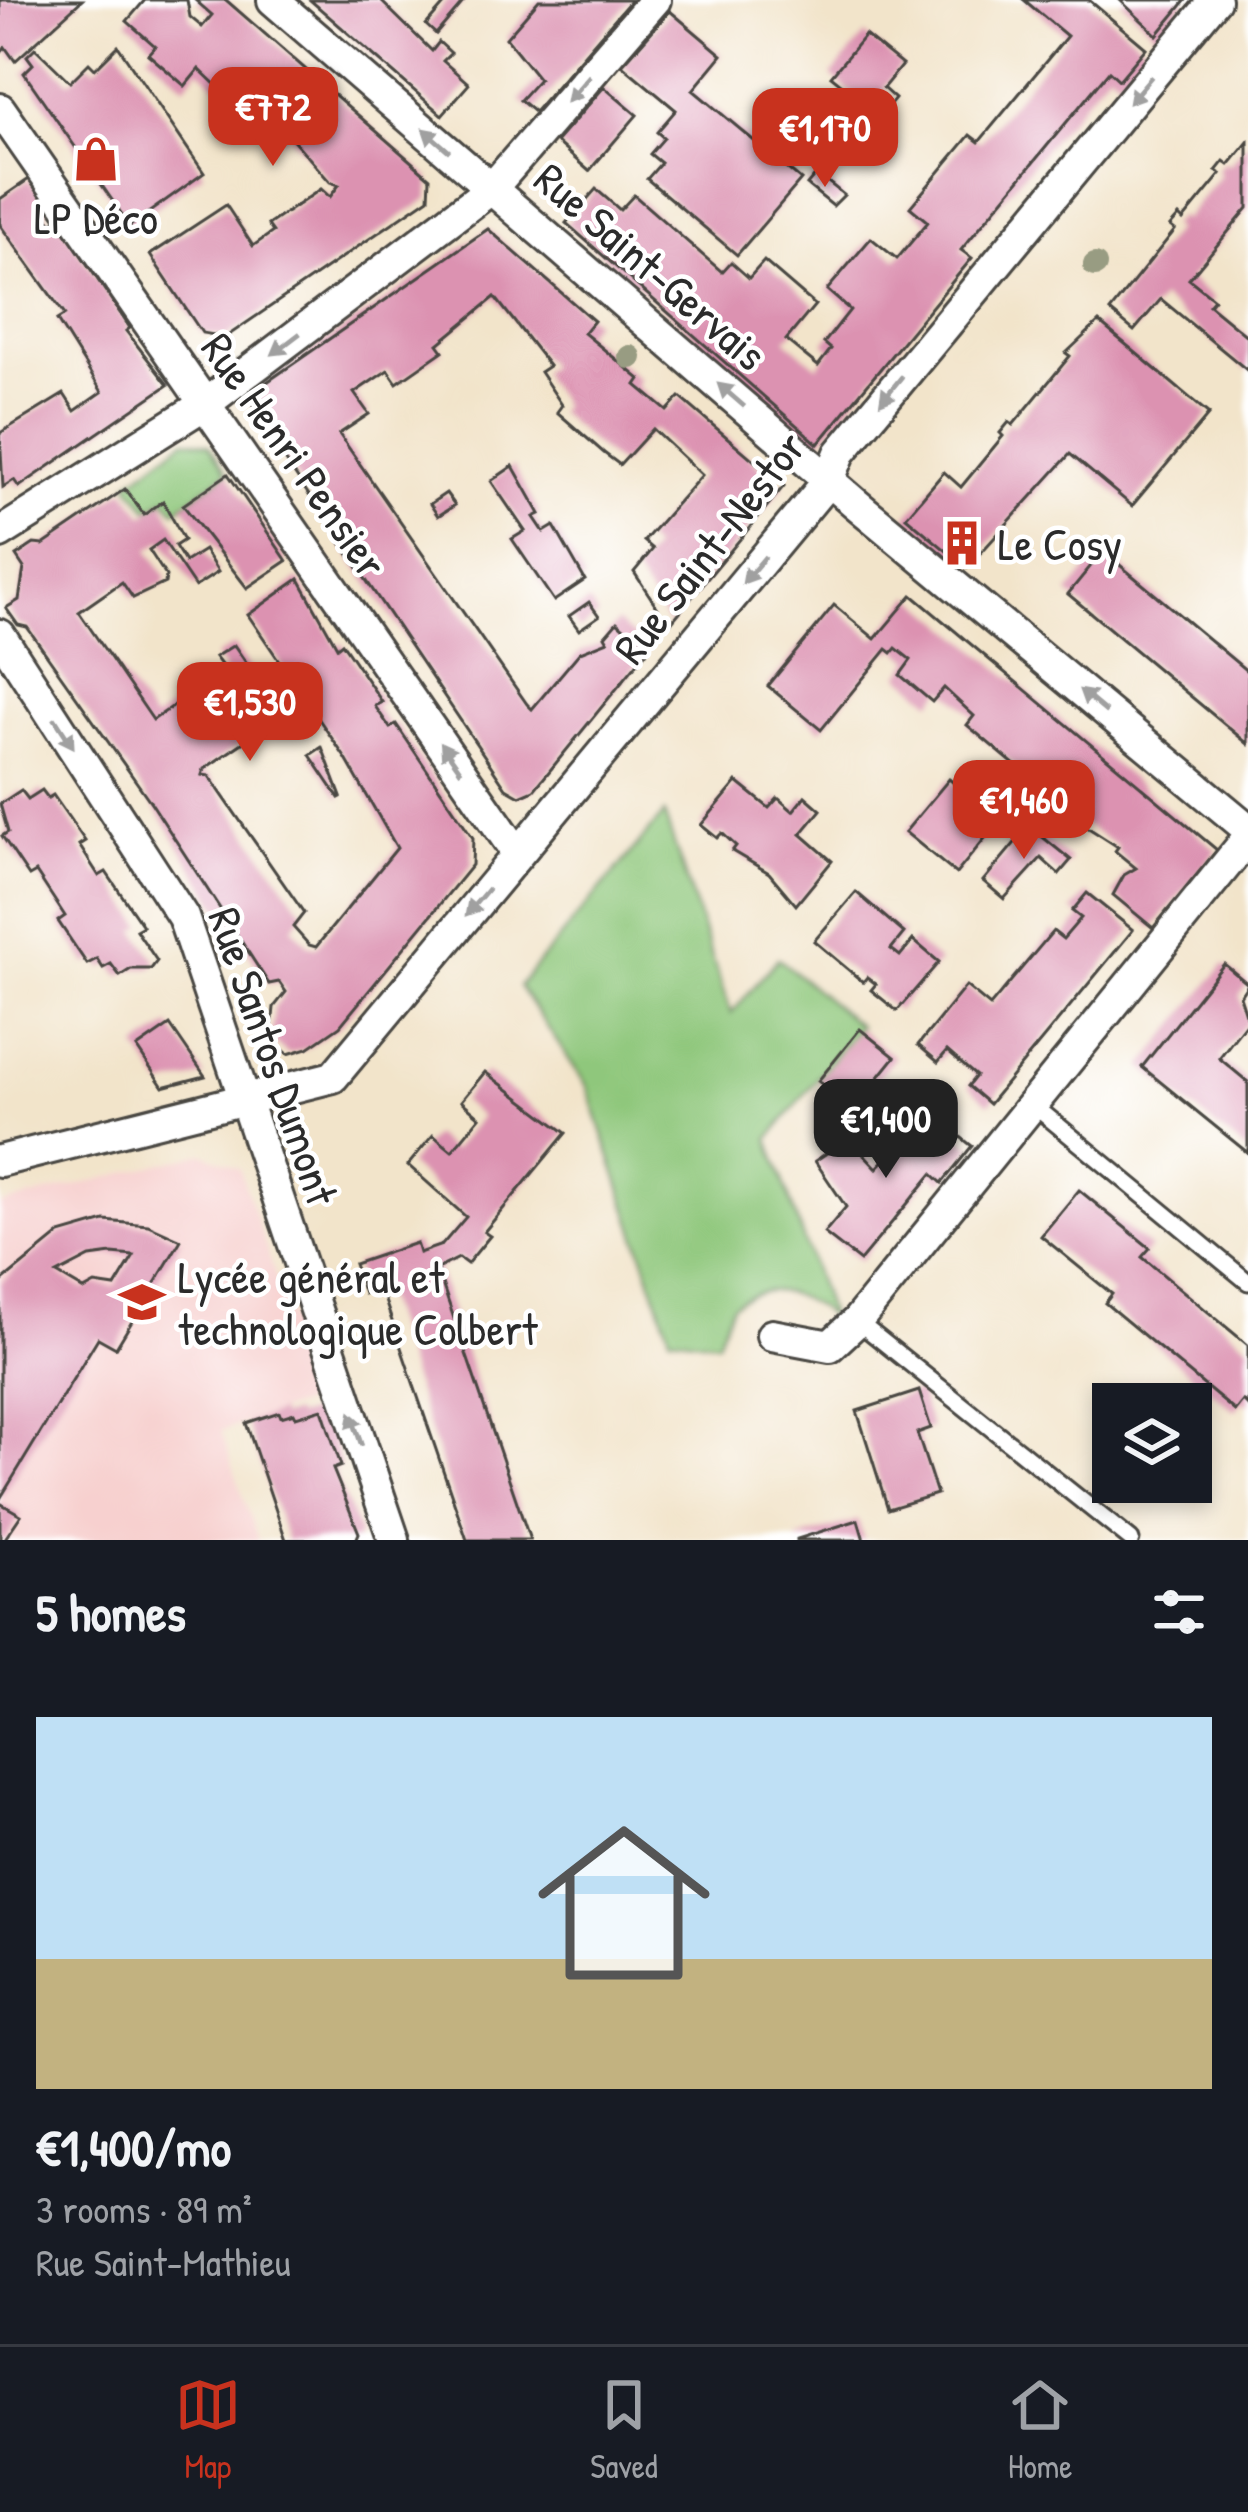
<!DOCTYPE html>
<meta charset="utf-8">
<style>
:root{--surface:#171b24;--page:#242831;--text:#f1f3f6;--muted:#9ea1a6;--line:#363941;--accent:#c8321e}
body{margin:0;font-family:"Patrick Hand",sans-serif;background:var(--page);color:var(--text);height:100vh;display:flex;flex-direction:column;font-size:45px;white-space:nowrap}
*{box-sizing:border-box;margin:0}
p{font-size:39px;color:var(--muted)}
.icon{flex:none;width:66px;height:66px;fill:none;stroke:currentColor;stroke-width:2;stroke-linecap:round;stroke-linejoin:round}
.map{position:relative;height:1540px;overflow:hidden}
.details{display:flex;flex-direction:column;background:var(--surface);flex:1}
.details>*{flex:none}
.tools{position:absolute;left:1092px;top:1383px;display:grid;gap:24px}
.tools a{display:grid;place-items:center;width:120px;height:120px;border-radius:0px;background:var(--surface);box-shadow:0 6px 18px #0003;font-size:60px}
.price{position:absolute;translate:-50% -102px;padding:0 27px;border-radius:24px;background:var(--accent);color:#fff;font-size:39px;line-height:78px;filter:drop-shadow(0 3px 6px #0008)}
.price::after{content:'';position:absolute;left:50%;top:72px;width:36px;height:27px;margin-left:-18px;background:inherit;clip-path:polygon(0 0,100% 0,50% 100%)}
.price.on{background:#222;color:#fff}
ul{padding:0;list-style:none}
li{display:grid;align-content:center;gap:24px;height:636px;padding:0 36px}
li+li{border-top:3px solid var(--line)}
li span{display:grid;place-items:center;height:372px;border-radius:0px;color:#555}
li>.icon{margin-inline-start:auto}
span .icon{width:216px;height:216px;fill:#fffc;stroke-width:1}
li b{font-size:51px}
h2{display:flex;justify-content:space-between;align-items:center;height:144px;padding:0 36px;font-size:51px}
.menu{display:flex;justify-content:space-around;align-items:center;height:168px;border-top:3px solid var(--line);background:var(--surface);font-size:33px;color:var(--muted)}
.menu a{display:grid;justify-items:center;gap:6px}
.menu .on{color:var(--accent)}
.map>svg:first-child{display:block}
.built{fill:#f7d0cf}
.green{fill:#8fc77b;stroke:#5d7953;stroke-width:3}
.building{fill:#dc92b1;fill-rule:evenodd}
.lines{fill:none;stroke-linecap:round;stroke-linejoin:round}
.service-casing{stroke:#494743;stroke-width:21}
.minor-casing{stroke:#494743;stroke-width:36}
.service{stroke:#fff;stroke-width:15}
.minor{stroke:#fff;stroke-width:30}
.tree{fill:#989c82}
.oneway{fill:#a0a0a0}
.labels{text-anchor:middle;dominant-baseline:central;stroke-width:9;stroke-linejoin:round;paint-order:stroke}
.poi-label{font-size:45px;fill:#2b2b2b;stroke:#fff;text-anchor:start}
.street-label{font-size:45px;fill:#2b2b2b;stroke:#fff}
</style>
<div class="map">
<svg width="1248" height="1540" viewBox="0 0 1248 1540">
<rect width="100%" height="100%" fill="#fff"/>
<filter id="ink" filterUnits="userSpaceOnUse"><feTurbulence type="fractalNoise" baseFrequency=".00833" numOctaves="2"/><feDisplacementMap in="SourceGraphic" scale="24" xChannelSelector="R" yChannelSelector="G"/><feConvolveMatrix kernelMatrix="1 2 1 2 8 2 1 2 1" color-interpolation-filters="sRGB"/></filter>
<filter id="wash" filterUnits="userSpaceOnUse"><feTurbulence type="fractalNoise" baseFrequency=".004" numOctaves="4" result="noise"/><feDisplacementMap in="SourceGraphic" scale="48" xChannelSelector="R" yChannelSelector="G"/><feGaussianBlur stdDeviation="2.7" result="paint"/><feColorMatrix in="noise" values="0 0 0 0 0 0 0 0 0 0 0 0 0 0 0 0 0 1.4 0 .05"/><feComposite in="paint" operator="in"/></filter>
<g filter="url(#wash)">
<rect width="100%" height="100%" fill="#f2e4ca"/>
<path class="built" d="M203 1153 239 1168 317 1399 221 1431 258 1540H0V1205Z"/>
<g class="green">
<path d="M186 439 209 444 227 472 175 511 165 498 148 509 128 483Z"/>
<path d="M664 814 731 1014 778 958 859 1026 769 1139 830 1317C798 1292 767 1279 732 1305L717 1342 670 1336 587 1086 519 986Z"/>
</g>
<g id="blocks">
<g class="building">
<path d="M0 0H82L15 61 5 47 0 53Z"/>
<path d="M145 0H187L190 17 202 27 212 15 195 0H226L430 178 429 198 226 337 202 333 150 255 226 205 253 246 273 232 268 225 321 189 330 197 339 185 330 182 288 134 282 140 268 127 265 132 199 69 185 86 148 54 155 46 127 21Z"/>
<path d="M310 0H380L432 51 439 42 451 53 443 61 469 84 442 115Z"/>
<path d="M448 0H465L436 34 426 25Z"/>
<path d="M539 0H631L534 112 520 100 539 79 506 38Z"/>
<path d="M1024 0H1089L1146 48 1119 80 1109 71 961 250 972 258 818 444 566 223 596 189 620 210 634 195 722 272 731 262 749 278 764 261 815 305 786 340 818 366 831 349 824 343 850 310 827 290 871 238 897 259 928 222 910 207 970 135 979 142 1067 36Z"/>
<path d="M1120 0H1186L1157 35Z"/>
<path d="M670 11 722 55 693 90 801 180 737 255 647 179 661 163 650 154 664 138 657 132 676 110 622 65Z"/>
<path d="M865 35 902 65 883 88 895 99 881 116 831 76Z"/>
<path d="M118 46 204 173 130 226 24 73 33 64 27 56 35 48 70 82 89 63 95 69Z"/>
<path d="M604 87 637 115 589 171 556 142Z"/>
<path d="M830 113 858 137 841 158 813 135Z"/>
<path d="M1248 142V208L1189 279 1214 299 1209 305 1248 337V371L1161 299 1134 331 1110 311 1175 230 1170 226 1179 216 1183 220 1221 174 1216 171 1224 161 1229 165Z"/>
<path d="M817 173 844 195 833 206 807 185Z"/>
<path d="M29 179 50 209 44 212 51 223 57 219 130 328 126 331 168 385 19 487 14 480 3 487 0 433 64 394 75 411 102 392 57 320 65 315 0 225V199Z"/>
<path d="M488 229 594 321 584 333 640 379 636 385 667 411 680 397 784 486 669 625 634 572 653 549 644 541 702 475 653 429 620 465 604 453 557 412 562 405 540 372 549 366 495 297 438 344 443 351 397 383 388 370 354 393 369 414 339 434 527 704 532 709 580 652 608 641 605 636 617 622 649 649 534 790 520 796 506 788 253 412 257 389Z"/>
<path d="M1099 322 1209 414 1132 506 1070 454 967 568 906 517 944 472 961 487 1003 436 1000 433 1009 422 1013 425 1070 356 1066 353Z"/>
<path d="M513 466 540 514 534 517 544 532 554 526 585 580 554 601 512 539 525 531 491 481Z"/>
<path d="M228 474 287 561 247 588 183 505Z"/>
<path d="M125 489 144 515 163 501 184 540 175 546 185 562 204 550 218 572 195 587 163 540 149 550 166 576 165 583 133 598 122 582 79 612 153 720 225 670 215 657 234 645 282 716 204 769 202 775 209 776 304 913 293 927 309 945 316 947 397 848 346 759 248 615 299 579 337 647 342 643 382 702 375 706 390 728 396 724 473 838 472 865 340 1026 308 1048 288 1054 271 1040 274 1007 286 992 279 982 269 984 152 804 27 627 18 625 6 608 19 600 24 568 16 556 34 544 43 545Z"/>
<path d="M446 493 455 505 438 516 430 504Z"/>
<path d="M1103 551 1248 672V744L1068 594Z"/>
<path d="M912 595 1217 850 1153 928 1113 895 1124 875 1136 868 1115 851 1118 847 1059 809V802L967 725 974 716 944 688 932 702 900 675 911 660 896 648 892 653 887 649 821 730 768 686 834 605 875 639Z"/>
<path d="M589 602 599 616 579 630 569 616Z"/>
<path d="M322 747 341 797 339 798 310 755Z"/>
<path d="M949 779 999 821 956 874 905 832Z"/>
<path d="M737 782 769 808 778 798 793 811 805 796 821 810 801 834 832 861 796 905 769 873 732 851 736 846 722 833 717 838 701 825Z"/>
<path d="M21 790 28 799 42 790 48 798 53 795 85 841 79 845 99 876 106 872 143 926 136 930 157 961 151 969H131L120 976 111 964 103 968 97 959 87 964 58 921 65 916 36 872 29 876 2 836 8 832 0 804Z"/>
<path d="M1029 826 1071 860 1059 874 1041 858 1004 899 983 881Z"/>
<path d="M856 892 904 933 891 949 900 956 913 940 939 962 897 1011 871 990 876 984 867 977 863 982 814 941Z"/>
<path d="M1087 893 1133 930 989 1104 968 1086 976 1076 947 1051 938 1062 918 1045 966 986 990 1006 1053 931 1063 939 1081 918 1072 911Z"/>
<path d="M1224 964 1248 984 1240 996 1248 1021 1219 1058 1248 1082V1153L1142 1067Z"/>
<path d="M170 1025 205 1076 163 1087 137 1048Z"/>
<path d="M860 1029 895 1057 853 1109 818 1081Z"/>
<path d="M485 1072 566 1133 484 1232 490 1236 467 1264 459 1258 437 1269 530 1540H467L381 1289 364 1294 354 1264 416 1243 419 1253 442 1245 466 1217 408 1165 433 1135 452 1151 480 1117 461 1101Z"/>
<path d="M929 1112 972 1146 942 1183 932 1174 860 1261 824 1233 846 1207 815 1161 849 1138 877 1168Z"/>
<path d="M1079 1190 1150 1248 1142 1257 1248 1345V1406L1243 1401 1235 1411 1105 1303 1112 1294 1041 1236Z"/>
<path d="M105 1221 148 1225 181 1240 116 1348 98 1338 0 1499V1283L60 1234ZM112 1254 134 1256 115 1287 95 1284 84 1290 57 1274 90 1257Z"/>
<path d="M919 1391 931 1428 917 1433 937 1494 888 1509 857 1411Z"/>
<path d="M322 1409 341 1466 333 1469 359 1533 356 1540H286L246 1423 279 1412 281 1417 294 1413 296 1417Z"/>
<path d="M0 1503 21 1515 4 1540H0Z"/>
<path d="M858 1520 864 1540H797V1539Z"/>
</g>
</g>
</g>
<g filter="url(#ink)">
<use href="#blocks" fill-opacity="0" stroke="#494743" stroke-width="3"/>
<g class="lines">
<g class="service-casing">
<g id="service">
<path d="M1032 1104 1248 1282"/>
<path d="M857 1321 1131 1540"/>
</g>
</g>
<g class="minor-casing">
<g id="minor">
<path d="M273 0 855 503 1248 829"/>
<path d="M0 109 517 853"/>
<path d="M0 533 205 404 492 188 655 0"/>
<path d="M0 635 183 917 394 1540"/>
<path d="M0 1161 333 1077 829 480 840 453 1215 0"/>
<path d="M772 1335 830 1346 857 1321 1248 838"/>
</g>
</g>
<use href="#service" class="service"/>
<use href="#minor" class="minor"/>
</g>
<g class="tree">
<circle cx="1095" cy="265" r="12"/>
<circle cx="630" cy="357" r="12"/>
</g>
<defs><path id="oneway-solid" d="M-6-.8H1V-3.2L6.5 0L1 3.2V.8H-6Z" transform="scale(3)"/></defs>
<g class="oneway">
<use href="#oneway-solid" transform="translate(578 89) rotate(131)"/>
<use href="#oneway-solid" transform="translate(1140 90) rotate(130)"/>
<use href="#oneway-solid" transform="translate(436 140) rotate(-139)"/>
<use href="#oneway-solid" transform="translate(286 344) rotate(143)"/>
<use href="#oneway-solid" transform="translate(891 390) rotate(129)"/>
<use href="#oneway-solid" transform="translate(731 395) rotate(-139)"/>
<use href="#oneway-solid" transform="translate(754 570) rotate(130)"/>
<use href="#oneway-solid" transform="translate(1093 701) rotate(-140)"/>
<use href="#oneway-solid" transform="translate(64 733) rotate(57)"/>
<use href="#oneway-solid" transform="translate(451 757) rotate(-125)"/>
<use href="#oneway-solid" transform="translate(477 902) rotate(130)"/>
<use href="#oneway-solid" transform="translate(356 1429) rotate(-109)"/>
</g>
</g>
<defs>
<g id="shop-bare" transform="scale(3.6)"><path d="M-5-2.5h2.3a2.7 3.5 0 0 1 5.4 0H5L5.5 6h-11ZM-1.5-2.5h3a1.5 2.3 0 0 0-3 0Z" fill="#c8321e" stroke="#fff" stroke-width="2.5" paint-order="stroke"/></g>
<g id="building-bare" transform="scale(3.6)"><path d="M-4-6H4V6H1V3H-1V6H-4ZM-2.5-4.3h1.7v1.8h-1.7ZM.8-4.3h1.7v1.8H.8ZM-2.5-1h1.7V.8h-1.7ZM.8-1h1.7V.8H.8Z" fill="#c8321e" stroke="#fff" stroke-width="2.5" paint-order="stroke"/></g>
<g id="school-bare" transform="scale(3.6)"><path d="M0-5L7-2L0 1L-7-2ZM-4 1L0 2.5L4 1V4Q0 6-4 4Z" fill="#c8321e" stroke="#fff" stroke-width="2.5" paint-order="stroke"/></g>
</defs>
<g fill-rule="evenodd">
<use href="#shop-bare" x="96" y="159"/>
<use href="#building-bare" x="962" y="543"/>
<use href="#school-bare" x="142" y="1302"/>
</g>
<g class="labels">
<g class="poi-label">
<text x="96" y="217" text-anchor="middle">LP Déco</text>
<text x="998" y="543">Le Cosy</text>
<text x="178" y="1276">Lycée général et<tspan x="178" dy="52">technologique Colbert</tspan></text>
</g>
<g class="street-label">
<text transform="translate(651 266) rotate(41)">Rue Saint-Gervais</text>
<text transform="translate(295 455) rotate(55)">Rue Henri Pensier</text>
<text transform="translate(709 547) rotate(-52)">Rue Saint-Nestor</text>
<text transform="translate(274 1056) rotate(71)">Rue Santos Dumont</text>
</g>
</g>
</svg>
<div class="tools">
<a><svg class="icon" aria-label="layers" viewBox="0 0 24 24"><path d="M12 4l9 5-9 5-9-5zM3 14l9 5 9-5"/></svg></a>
</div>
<b class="price" style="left:273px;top:169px">€772</b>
<b class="price" style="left:825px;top:190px">€1,170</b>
<b class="price" style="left:250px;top:764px">€1,530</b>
<b class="price" style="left:1024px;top:862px">€1,460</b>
<b class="price on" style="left:886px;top:1181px">€1,400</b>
</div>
<section class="details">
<h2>5 homes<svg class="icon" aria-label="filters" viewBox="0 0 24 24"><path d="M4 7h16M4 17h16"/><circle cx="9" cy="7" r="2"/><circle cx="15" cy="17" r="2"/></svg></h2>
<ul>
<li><span style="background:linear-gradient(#bfe0f5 65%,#c2b280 0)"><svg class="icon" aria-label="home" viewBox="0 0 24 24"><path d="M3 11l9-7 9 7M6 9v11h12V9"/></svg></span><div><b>€1,400/mo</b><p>3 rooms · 89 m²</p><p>Rue Saint-Mathieu</p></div></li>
</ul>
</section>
<nav class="menu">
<a class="on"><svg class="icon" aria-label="map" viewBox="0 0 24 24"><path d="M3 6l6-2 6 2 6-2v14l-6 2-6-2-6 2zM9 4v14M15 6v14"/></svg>Map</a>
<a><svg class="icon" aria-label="saved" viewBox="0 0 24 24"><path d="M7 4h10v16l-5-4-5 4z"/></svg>Saved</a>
<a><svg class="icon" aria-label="home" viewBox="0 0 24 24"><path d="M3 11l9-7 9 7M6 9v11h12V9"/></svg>Home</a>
</nav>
